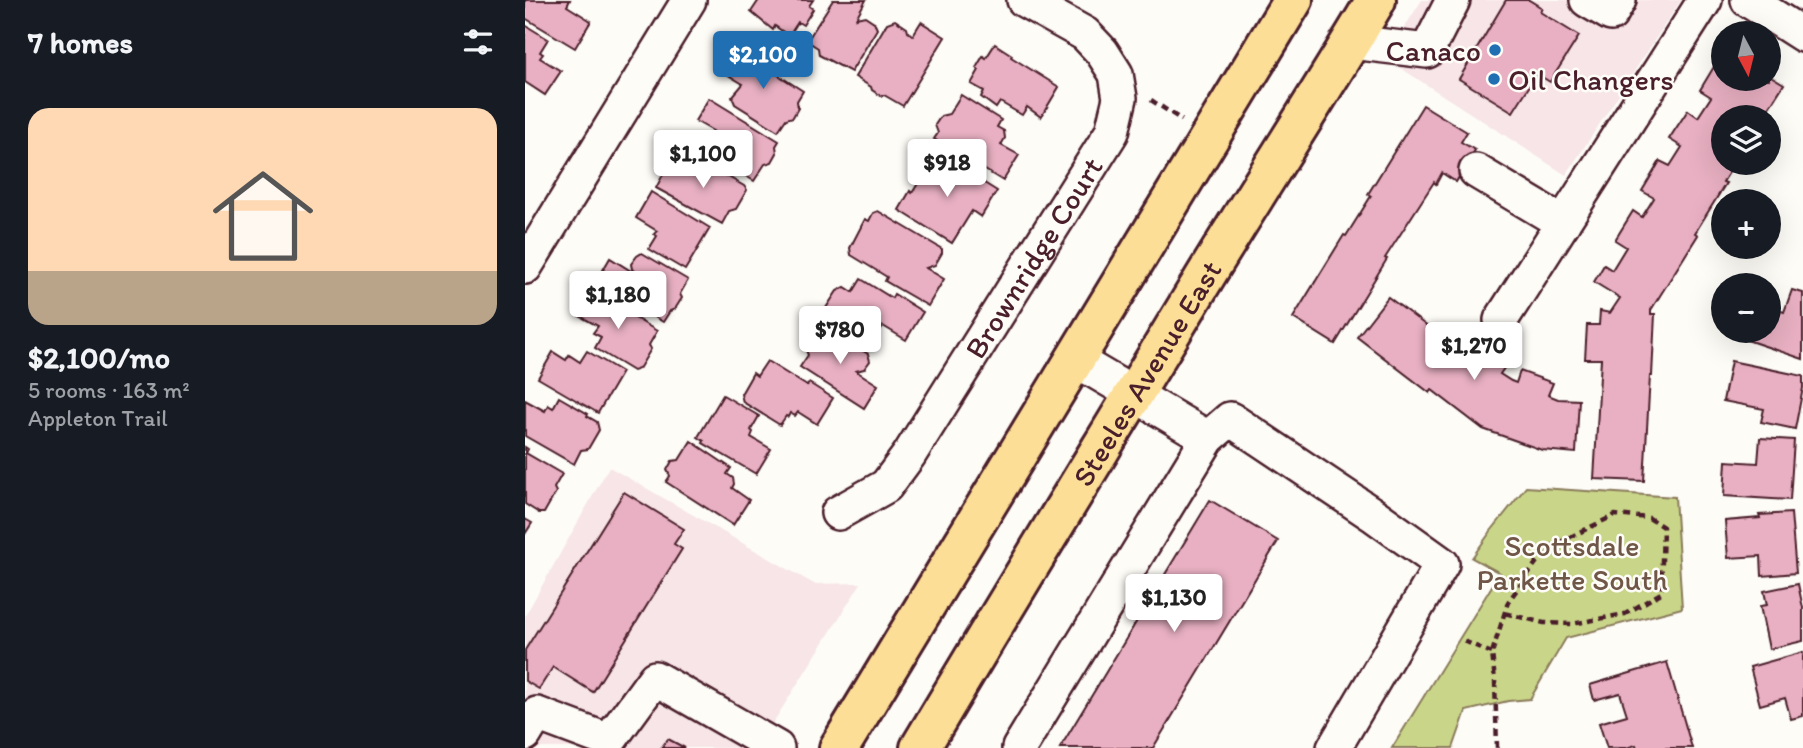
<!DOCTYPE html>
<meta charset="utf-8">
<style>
:root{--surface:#171b24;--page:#20242c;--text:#f1f3f6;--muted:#9ea1a6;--line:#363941;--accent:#1f6fb2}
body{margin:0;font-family:Itim,sans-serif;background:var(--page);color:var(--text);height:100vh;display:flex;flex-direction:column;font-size:26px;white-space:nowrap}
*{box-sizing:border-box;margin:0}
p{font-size:23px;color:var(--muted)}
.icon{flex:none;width:38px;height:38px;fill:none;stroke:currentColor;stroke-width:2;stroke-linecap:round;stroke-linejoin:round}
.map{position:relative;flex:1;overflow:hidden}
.sheet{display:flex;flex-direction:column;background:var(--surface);width:525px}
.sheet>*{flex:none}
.needle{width:46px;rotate:173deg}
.buttons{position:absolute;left:1186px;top:21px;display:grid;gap:14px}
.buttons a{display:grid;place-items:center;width:70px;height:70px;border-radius:50%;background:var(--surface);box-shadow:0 7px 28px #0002;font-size:35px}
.price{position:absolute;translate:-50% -60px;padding:0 16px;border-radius:7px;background:#fff;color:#222;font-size:23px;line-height:46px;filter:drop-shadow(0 2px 4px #0008)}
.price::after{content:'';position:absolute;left:50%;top:42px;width:21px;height:16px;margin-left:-10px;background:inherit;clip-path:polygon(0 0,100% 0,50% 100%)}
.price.on{background:var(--accent);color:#fff}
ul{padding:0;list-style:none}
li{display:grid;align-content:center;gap:14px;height:371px;padding:0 28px}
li+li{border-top:2px solid var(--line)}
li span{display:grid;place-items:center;height:217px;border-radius:21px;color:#555}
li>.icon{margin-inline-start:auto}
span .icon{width:126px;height:126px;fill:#fffc;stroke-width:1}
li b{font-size:30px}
h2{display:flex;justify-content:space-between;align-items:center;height:84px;padding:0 28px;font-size:30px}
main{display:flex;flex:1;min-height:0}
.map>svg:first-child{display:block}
.built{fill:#f7e5e7}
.green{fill:#c9d689;stroke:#8a7a5a;stroke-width:2}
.building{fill:#e8b0c2;stroke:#4a1f2b;stroke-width:2}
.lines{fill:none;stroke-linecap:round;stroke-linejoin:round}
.minor-casing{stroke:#4a1f2b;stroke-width:38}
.major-casing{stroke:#4a1f2b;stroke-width:44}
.path{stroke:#4a1f2b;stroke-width:4.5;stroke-dasharray:7 5;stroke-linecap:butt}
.minor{stroke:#fdfcf7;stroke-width:33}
.major{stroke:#fcde96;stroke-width:38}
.poi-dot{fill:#1f6fb2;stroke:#fdfcf7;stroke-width:2.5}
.labels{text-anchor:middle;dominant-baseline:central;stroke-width:5;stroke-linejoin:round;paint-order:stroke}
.poi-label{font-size:30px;fill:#4a1f2b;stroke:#fdfcf7;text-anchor:end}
.street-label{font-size:30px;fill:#4a1f2b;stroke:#fdfcf7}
.park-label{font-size:30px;fill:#705647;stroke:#fdfcf7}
</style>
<main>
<section class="sheet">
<h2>7 homes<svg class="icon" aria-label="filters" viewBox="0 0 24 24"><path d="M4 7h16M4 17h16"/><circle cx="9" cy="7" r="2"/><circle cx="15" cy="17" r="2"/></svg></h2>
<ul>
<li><span style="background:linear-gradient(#ffd9b3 75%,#b9a48a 0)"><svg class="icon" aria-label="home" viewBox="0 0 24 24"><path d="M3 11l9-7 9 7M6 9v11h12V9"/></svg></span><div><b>$2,100/mo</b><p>5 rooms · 163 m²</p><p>Appleton Trail</p></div></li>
</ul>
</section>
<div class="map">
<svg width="1278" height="748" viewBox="0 0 1278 748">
<rect width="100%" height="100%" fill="#fdfcf7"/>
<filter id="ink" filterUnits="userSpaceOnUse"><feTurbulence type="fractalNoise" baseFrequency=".0143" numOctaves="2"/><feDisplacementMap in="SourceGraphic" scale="14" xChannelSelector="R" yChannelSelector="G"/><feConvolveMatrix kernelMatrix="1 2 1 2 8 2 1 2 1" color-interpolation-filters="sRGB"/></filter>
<g filter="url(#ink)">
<g class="built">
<path d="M897 0H1156L1041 175 860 58Z"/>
<path d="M84 467 289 584 336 583 232 748H0V616Z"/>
</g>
<path class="green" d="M1001 487 1150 497 1157 608 1041 638 1005 699 983 701 941 711 928 748H867L975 573 947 558 966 531Z"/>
<g class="building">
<path d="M0 0H45L42 6 66 21 50 48 0 18Z"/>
<path d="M234 0H288L284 6 288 9 278 25 273 22 264 36 250 26 248 30 226 12Z"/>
<path d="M308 0H341L331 18 340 16 349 22 352 29 326 72 294 55 293 48 282 41Z"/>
<path d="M981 0H1004L1017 8 1015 12 1054 36 1025 82 1012 74 988 112 934 79Z"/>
<path d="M370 20 382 28 383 32 388 35 396 22 420 37 378 106 359 95 356 96 347 90 346 87 330 77 362 23Z"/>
<path d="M0 25 23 39 15 52 18 54 15 58 36 71 20 95 0 82Z"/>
<path d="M470 44 487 55 486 57 534 87 516 117 502 107 497 115 475 102 471 108 456 97 459 91 446 84 454 70 451 68 458 56 461 58Z"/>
<path d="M213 49 278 91 272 101 273 108 268 117 261 119 253 131 210 104 207 97 218 84 198 72Z"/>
<path d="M1190 65 1199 70V79H1244V75L1259 84 1238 117H1199V163H1210L1198 182 1201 183 1170 233 1173 235 1126 310V314H1130L1127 376H1125L1119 481 1069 479 1076 359H1060L1062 325H1074L1075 311 1085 313 1095 298 1069 282 1079 265 1087 270 1101 247 1090 240 1108 211 1117 217 1129 198 1117 191 1135 161 1145 166 1157 147 1144 139 1163 110 1173 117 1186 97 1175 90Z"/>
<path d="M436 95 476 120 472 127 479 131 480 138 476 145 494 155 478 181 409 139 413 133 410 125 416 116 424 114Z"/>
<path d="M184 98 254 141 251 146 252 153 247 162 240 164 229 181 188 156 191 149 180 143 188 131 170 121Z"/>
<path d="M898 105 942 132 936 142 950 150 931 182 917 173 911 184 909 182 860 258 862 259 810 344 768 318 819 235 821 236 846 196 843 194Z"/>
<path d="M411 156 422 163 424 161 472 191 456 217 447 211 427 243 374 210 385 191 387 193Z"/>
<path d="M172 159 219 186 222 190 211 209 204 211 197 224 131 188 144 163 164 174Z"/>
<path d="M126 192 185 228 160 270 124 249 132 236 129 234 132 231 111 218Z"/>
<path d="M353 211 417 249V253L410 265 401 268 419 279 403 306 360 281 362 277 326 255 325 248 340 219 344 221 348 213Z"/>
<path d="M117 253 163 280 155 294 157 298 150 309 145 311 138 322 71 282 85 258 111 274 112 272 107 269 106 264 112 256Z"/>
<path d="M336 279 367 298 369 294 398 312 381 340 358 326 343 349 317 333 320 329 305 320 301 308 312 291 320 287 328 292Z"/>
<path d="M68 289 97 306 95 309 132 331 124 345 126 349 114 369 108 371 70 348 76 337 68 333 73 326 53 315Z"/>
<path d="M1267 290 1278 293V359L1222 340 1225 331H1244V307L1259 312Z"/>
<path d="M863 297 919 339 921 337 946 353 954 342 982 364 975 374 986 381 991 383 995 371 1028 383 1023 395 1033 399 1054 400 1051 453 1017 450 958 429 907 390 905 393 832 337Z"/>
<path d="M300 327 343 354 345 361 339 369 331 371 353 385 339 408 275 367 283 355 280 348 286 340H292Z"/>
<path d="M62 351 97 372 73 413 13 378 28 352 41 360 44 355 55 362Z"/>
<path d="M242 361 282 386 284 383 308 398 292 424 273 412 270 416 265 413 263 417 261 416 255 425 218 402 216 394 228 373 232 376Z"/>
<path d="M1206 361 1278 376V388L1270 429 1236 422 1239 409 1198 401Z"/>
<path d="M198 395 234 416 226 430 228 432 226 437 246 449 231 474 178 443 179 441 173 437Z"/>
<path d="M34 397 63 414 62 416 72 422 74 430 63 449 56 450 49 464 0 436V400L20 411 23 405 28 408Z"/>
<path d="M1235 438 1269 440 1265 500 1199 496 1201 461 1233 463Z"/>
<path d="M166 441 206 468 202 474 208 478 209 484 207 488 224 500 208 525 141 482 145 476 142 470 147 461 154 460Z"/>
<path d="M0 447 3 449 1 453 37 474 29 488 31 492 19 513H14L0 504Z"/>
<path d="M99 492 159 529 149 544 157 549 68 692 28 667 14 689 0 681V650Z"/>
<path d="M685 500 753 541 628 748H535Z"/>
<path d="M1266 513 1271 573 1237 576 1236 556 1203 558 1200 521 1235 518 1234 515Z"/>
<path d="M0 519 7 523 0 534Z"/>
<path d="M1273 584 1278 608V641L1244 649 1235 606 1242 605 1239 591Z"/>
<path d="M1278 652V716L1266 719 1260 698 1235 705 1225 667Z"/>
<path d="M1142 662 1167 748H1112L1111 745 1101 748H1082L1074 723 1102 715 1095 693 1069 700 1065 685Z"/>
<path d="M143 739 160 748H136Z"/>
</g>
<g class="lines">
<g class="minor-casing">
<g id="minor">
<path d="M1062 0 1086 14 1094 0"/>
<path d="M1223 0 1278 35"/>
<path d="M826 42 902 51 928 0"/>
<path d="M951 171 1038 223"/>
<path d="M0 267 164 0"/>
<path d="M976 320 1180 0"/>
<path d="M549 359 683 438"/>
<path id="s1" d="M313 513 361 486 384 455 587 132 595 98 591 74 577 52 560 34 499 0"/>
<path d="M0 734 12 714 84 741 130 678 252 748"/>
<path d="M494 748 683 438 705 419 850 516 917 564 809 748"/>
</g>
</g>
<g class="major-casing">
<g id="major">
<path d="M314 748 768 0"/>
<path id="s2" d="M395 748C487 593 582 439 675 285 733 189 794 96 851 0"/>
</g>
</g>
<g class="path">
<path d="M626 100 657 120"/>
<path d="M939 641 967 653"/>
<path d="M972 748 970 681 967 653 983 602 1021 549 1090 515 1124 518 1138 527 1136 593 1100 614 1047 624 1019 623 979 613"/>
</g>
<use href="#minor" class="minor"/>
<use href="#major" class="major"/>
</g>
</g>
<g class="poi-dot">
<circle cx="970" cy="50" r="7"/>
<circle cx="969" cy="79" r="7"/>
</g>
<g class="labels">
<g class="poi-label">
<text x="956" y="50">Canaco</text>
<text x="983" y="79" text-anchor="start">Oil Changers</text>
</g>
<g class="street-label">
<text stroke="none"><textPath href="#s1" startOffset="327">Brownridge Court</textPath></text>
<text stroke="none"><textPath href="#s2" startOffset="438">Steeles Avenue East</textPath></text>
</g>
<g class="park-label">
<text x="1047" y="545">Scottsdale<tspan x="1047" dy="34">Parkette South</tspan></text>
</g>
</g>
</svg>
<div class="buttons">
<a><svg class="needle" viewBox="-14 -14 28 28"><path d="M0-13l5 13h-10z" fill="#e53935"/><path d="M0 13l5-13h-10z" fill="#9ea1a6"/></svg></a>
<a><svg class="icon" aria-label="layers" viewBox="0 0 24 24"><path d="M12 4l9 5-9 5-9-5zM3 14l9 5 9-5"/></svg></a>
<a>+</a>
<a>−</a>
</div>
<b class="price on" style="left:238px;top:91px">$2,100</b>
<b class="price" style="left:178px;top:190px">$1,100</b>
<b class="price" style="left:422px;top:199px">$918</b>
<b class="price" style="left:93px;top:331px">$1,180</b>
<b class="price" style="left:315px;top:366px">$780</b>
<b class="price" style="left:949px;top:382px">$1,270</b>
<b class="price" style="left:649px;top:634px">$1,130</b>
</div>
</main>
